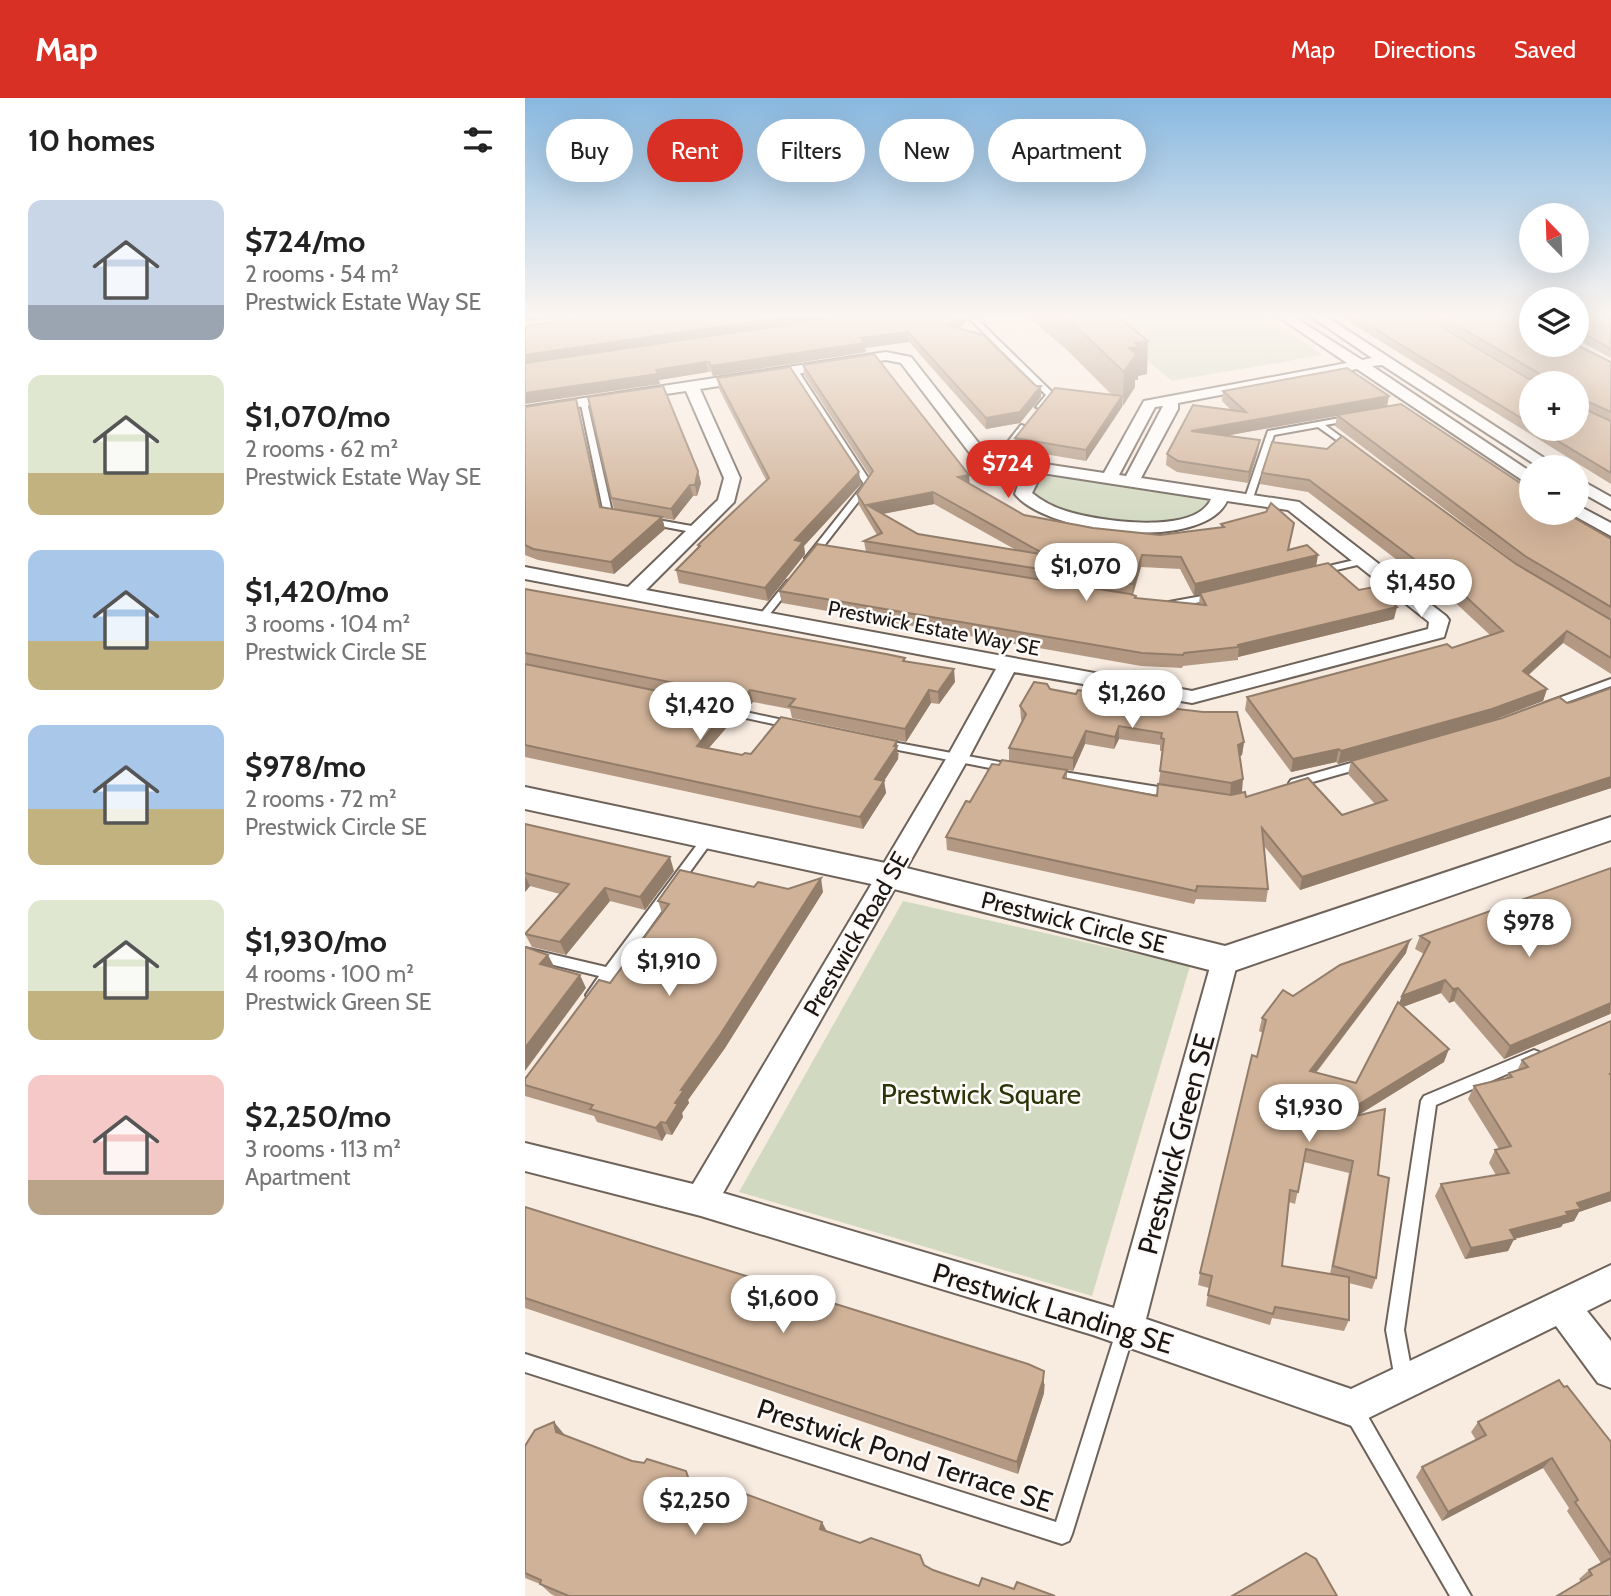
<!DOCTYPE html>
<meta charset="utf-8">
<style>
:root{--surface:#fff;--page:#f6f6f6;--text:#222;--muted:#767676;--accent:#d93025}
body{margin:0;font-family:Cabin,sans-serif;background:var(--page);color:var(--text);height:100vh;display:flex;flex-direction:column;font-size:26px;white-space:nowrap}
*{box-sizing:border-box;margin:0}
p{font-size:23px;color:var(--muted)}
.icon{flex:none;width:38px;height:38px;fill:none;stroke:currentColor;stroke-width:2;stroke-linecap:round;stroke-linejoin:round}
.map{position:relative;flex:1;overflow:hidden}
.drawer{display:flex;flex-direction:column;background:var(--surface);width:525px}
.drawer>*{flex:none}
.top-card{position:absolute;left:21px;top:21px;width:665px;height:63px;display:flex;gap:14px}
.needle{width:46px;rotate:337deg}
.fabs{position:absolute;left:994px;top:105px;display:grid;gap:14px}
.fabs a{display:grid;place-items:center;width:70px;height:70px;border-radius:50%;background:var(--surface);box-shadow:0 7px 28px #0002;font-size:35px}
.price{position:absolute;translate:-50% -60px;padding:0 16px;border-radius:24px;background:#fff;color:#222;font-size:23px;line-height:46px;filter:drop-shadow(0 2px 4px #0008)}
.price::after{content:'';position:absolute;left:50%;top:42px;width:21px;height:16px;margin-left:-10px;background:inherit;clip-path:polygon(0 0,100% 0,50% 100%)}
.price.selected{background:var(--accent);color:#fff}
ul{padding:0;list-style:none}
li{display:flex;align-items:center;gap:21px;height:175px;padding:0 28px}
li span{display:grid;place-items:center;flex:none;width:196px;height:140px;border-radius:14px;color:#555}
li>.icon{margin-inline-start:auto}
span .icon{width:84px;height:84px;fill:#fffc;stroke-width:1}
li b{font-size:30px}
h2{display:flex;justify-content:space-between;align-items:center;height:84px;padding:0 28px;font-size:30px}
.tag{padding:0 24px;border-radius:32px;background:var(--surface);box-shadow:0 7px 28px #0002;font-size:24px;line-height:63px}
.tag.selected{background:var(--accent);color:#fff}
header{display:flex;align-items:center;gap:42px;box-sizing:border-box;height:98px;padding:0 35px;background:var(--accent);color:#fff}
header strong{font-size:33px}
nav{display:flex;gap:38px;margin-inline-start:auto;font-size:24px}
main{display:flex;flex:1;min-height:0}
.map>svg:first-child{display:block}
.green{fill:#d2d9c1}
.lines{fill:none;stroke-linecap:round;stroke-linejoin:round}
.lane-casing{stroke:#6e635a;stroke-width:4}
.street-casing{stroke:#6e635a;stroke-width:4}
.secondary-casing{stroke:#6e635a;stroke-width:4}
.lane{fill:#fff;fill-rule:evenodd}
.street{fill:#fff;fill-rule:evenodd}
.secondary{fill:#fff;fill-rule:evenodd}
.wall{fill:#b39983;fill-rule:evenodd}
.shaded-wall{fill:#927d6a}
.building{fill:#d0b298;stroke:#927d6a;stroke-width:2;fill-rule:evenodd}
.labels{text-anchor:middle;dominant-baseline:central;stroke-width:5;stroke-linejoin:round;paint-order:stroke}
.far-street-label{font-size:21px;fill:#1b1613;stroke:#fdfaf8}
.street-label{font-size:24px;fill:#1b1613;stroke:#fdfaf8}
.near-park-label{font-size:28px;fill:#2c350a;stroke:#fdfaf8}
.near-street-label{font-size:28px;fill:#1b1613;stroke:#fdfaf8}
</style>
<header>
<strong>Map</strong>
<nav><a>Map</a><a>Directions</a><a>Saved</a></nav>
</header>
<main>
<section class="drawer">
<h2>10 homes<svg class="icon" aria-label="filters" viewBox="0 0 24 24"><path d="M4 7h16M4 17h16"/><circle cx="9" cy="7" r="2"/><circle cx="15" cy="17" r="2"/></svg></h2>
<ul>
<li><span style="background:linear-gradient(#c9d6e8 75%,#9aa5b1 0)"><svg class="icon" aria-label="home" viewBox="0 0 24 24"><path d="M3 11l9-7 9 7M6 9v11h12V9"/></svg></span><div><b>$724/mo</b><p>2 rooms · 54 m²</p><p>Prestwick Estate Way SE</p></div></li>
<li><span style="background:linear-gradient(#dfe7d0 70%,#c2b280 0)"><svg class="icon" aria-label="home" viewBox="0 0 24 24"><path d="M3 11l9-7 9 7M6 9v11h12V9"/></svg></span><div><b>$1,070/mo</b><p>2 rooms · 62 m²</p><p>Prestwick Estate Way SE</p></div></li>
<li><span style="background:linear-gradient(#a9c7e8 65%,#c2b280 0)"><svg class="icon" aria-label="home" viewBox="0 0 24 24"><path d="M3 11l9-7 9 7M6 9v11h12V9"/></svg></span><div><b>$1,420/mo</b><p>3 rooms · 104 m²</p><p>Prestwick Circle SE</p></div></li>
<li><span style="background:linear-gradient(#a9c7e8 60%,#c2b280 0)"><svg class="icon" aria-label="home" viewBox="0 0 24 24"><path d="M3 11l9-7 9 7M6 9v11h12V9"/></svg></span><div><b>$978/mo</b><p>2 rooms · 72 m²</p><p>Prestwick Circle SE</p></div></li>
<li><span style="background:linear-gradient(#dfe7d0 65%,#c2b280 0)"><svg class="icon" aria-label="home" viewBox="0 0 24 24"><path d="M3 11l9-7 9 7M6 9v11h12V9"/></svg></span><div><b>$1,930/mo</b><p>4 rooms · 100 m²</p><p>Prestwick Green SE</p></div></li>
<li><span style="background:linear-gradient(#f6c9c9 75%,#b9a48a 0)"><svg class="icon" aria-label="home" viewBox="0 0 24 24"><path d="M3 11l9-7 9 7M6 9v11h12V9"/></svg></span><div><b>$2,250/mo</b><p>3 rooms · 113 m²</p><p>Apartment</p></div></li>
</ul>
</section>
<div class="map">
<svg width="1086" height="1498" viewBox="0 0 1086 1498">
<rect width="100%" height="100%" fill="#f8ebe0"/>
<g class="green">
<path d="M568 217H738L798 257 647 283Z"/>
<path d="M513 370 693 396V407L660 426 590 427 505 404Z"/>
<path d="M378 803 665 868 567 1198 214 1094Z"/>
</g>
<g class="lines">
<g class="lane-casing">
<g id="lane">
<path d="M441 217H448L528 295 529 297 518 311 511 309 521 297Z"/>
<path d="M268 269 272 271 347 386 288 462 285 463 280 460 282 458 339 386 264 271Z"/>
<path d="M55 302 62 304 87 414 96 416V420L83 419 79 416Z"/>
<path d="M826 318H829V322L800 327 830 349V353H827L793 329 749 337 728 400 721 402 720 400 743 333Z"/>
<path d="M496 327 503 329 477 363H471V359Z"/>
<path d="M122 420 172 429 176 432 172 435 119 425V421Z"/>
<path d="M838 460 843 463 841 465 794 476 789 473 791 471Z"/>
<path d="M265 482 270 485 268 487 240 522H234V518L262 483Z"/>
<path d="M688 496 693 499 691 501 644 510 639 507 644 504Z"/>
<path d="M1086 581V588L1028 609 1024 610 1019 607 1020 605Z"/>
<path d="M193 608 267 624 272 627 267 630 189 613 188 611Z"/>
<path d="M357 642 480 665 486 669 480 673 353 648 351 646Z"/>
<path d="M840 661 844 662 846 665 844 668 770 689 764 685 766 682Z"/>
<path d="M526 672 646 691 652 695 646 699 522 679 520 676 522 673Z"/>
<path d="M184 735 188 736 190 739 188 742 73 901 68 902 63 901 61 897 74 878 0 860V850L81 869 180 736Z"/>
<path d="M1009 952 1014 954 1016 958 1014 962 911 1007 879 1232 888 1281 885 1287 879 1290 873 1287 870 1281 861 1232 896 1003 899 998Z"/>
<path d="M600 1225 606 1228 609 1234 547 1436 544 1443 537 1446 0 1274V1256L531 1424 591 1234 594 1228Z"/>
<path d="M827 1301 834 1303 946 1498H925L820 1317 818 1310 820 1303Z"/>
</g>
</g>
<g class="street-casing">
<g id="street">
<path d="M751 217H766L837 262 847 260 784 217H799L1033 369H1014L857 267 847 268 1006 374V386L1000 384 832 271 653 305V311L616 380 774 404 921 518 924 522 919 539 667 605 489 574 443 661 198 1095 589 1210 687 862 690 855 700 852 710 855 713 862 621 1221 826 1291 1086 1167V1201L1062 1213 1086 1243V1290L1073 1285 1031 1228 827 1328 568 1237 176 1118 0 1073V1045L168 1086 421 661 471 571 0 481V469L103 489 193 402 199 380 161 293 0 317V309L361 254 386 259 459 352 513 365 579 375 619 303 822 265ZM361 262 376 265 447 358 503 372 494 384 490 396C521 436 677 455 702 403L763 412 904 524 903 531 667 593 121 492 209 404 215 380 175 291ZM638 308 601 378 594 377 630 309ZM517 375 686 401C670 438 572 423 541 413 528 409 517 403 507 395Z"/>
<path d="M1052 380 1086 399V411L1052 392Z"/>
<path d="M1052 407 1086 425V438L1046 416 1052 415Z"/>
</g>
</g>
<g class="secondary-casing">
<path id="secondary" d="M0 689 365 766 700 848 1086 719V742L700 876 365 790 0 711Z"/>
</g>
<use href="#lane" class="lane"/>
<use href="#street" class="street"/>
<use href="#secondary" class="secondary"/>
</g>
<g class="wall">
<path d="M76 217H441V224L433 230 511 288H516V299L495 325 461 331 384 244 340 250 341 254 188 278 186 274H183L134 282 135 286Z"/>
<path d="M501 217H591L622 276 613 278V282H610V289L561 363 490 351V340L587 297 542 252Z"/>
<path d="M813 217H897L1004 281H1006L900 217H996L1006 224 1086 264V386ZM1006 285 1052 331H1006Z"/>
<path d="M1052 217H1086V260L1053 242Z"/>
<path d="M278 267 445 386 499 417 568 430 635 437 696 429V426L769 425 764 451 791 468 834 492 869 521 713 559V562L658 568 657 570 616 568 257 505 254 493 341 454 339 443 352 437 334 407 332 396 345 378 279 277ZM409 406 491 452 393 436 358 416ZM616 469 655 471 669 498 675 496 674 506 611 500V498L608 497Z"/>
<path d="M192 280 336 386 279 448 280 456 243 503 154 485 151 472 173 449V447L241 382 194 291Z"/>
<path d="M698 293 862 308 1086 441V576L1038 545 1003 577 1022 591 1018 603 963 624 813 666 811 664 766 674 720 612 722 599 927 550 965 537 921 496 918 497 783 394 735 386 737 375 747 344 992 466 810 328 812 318 700 338 733 353 723 385 652 374 641 367 642 356 706 312 697 303Z"/>
<path d="M0 309 54 312 76 409 89 411 86 400 173 373 176 385 172 398H168L149 422 137 420 140 431 89 476 13 462 0 457Z"/>
<path d="M0 491 380 560V563L430 584 414 606 406 605 381 644 267 620 265 611 228 604 223 609 217 610 119 590 206 608 209 621 184 650 217 657 226 656 374 655 373 661 359 683 361 695 338 731 0 659Z"/>
<path d="M1086 590V690L775 792 739 748 743 791 741 804 671 801 669 806 422 752 421 739 445 704 474 667 542 672V681L632 698 638 653H635V647L594 641 589 651 560 646 548 673 484 663V650L497 624 496 621 495 608 525 591 551 596 628 605V608L719 644 717 657 715 658 717 694 705 697 721 699 817 717 850 706 823 676 826 663 1047 604Z"/>
<path d="M0 726 149 773 120 812 85 803 41 857 7 849 0 836 35 796 5 788 0 794Z"/>
<path d="M1086 770V916H1085L979 961 929 903 924 905 916 895 878 909 919 964 832 1018 853 1077 851 1180 847 1191 824 1185V1222L819 1233 747 1220 745 1227 681 1208 684 1190 673 1187 675 1175 732 959 738 935 734 933 737 920 768 898 881 855 791 975 831 985 874 905 877 898 899 856 890 851 895 838ZM779 1064 824 1075 805 1176 757 1168 764 1104 770 1106Z"/>
<path d="M229 789 298 794 200 950 163 1002 164 1005 157 1015 158 1019 147 1037 141 1036 137 1043 72 1024 69 1018 0 998V981L85 885 137 815 133 803Z"/>
<path d="M1086 923V1103L1054 1114 1049 1123 1038 1126 1036 1129 989 1141 983 1153 940 1161 910 1098 916 1086 971 1077 964 1065 970 1052 974 1051 943 1001 949 988 981 980 984 975 992 973 997 962Z"/>
<path d="M0 1109 520 1286 519 1295 493 1376 0 1210Z"/>
<path d="M1039 1289 1086 1344V1498L1056 1484 1054 1481 1064 1472 1076 1465 1042 1413 1044 1410 1018 1370 917 1423 891 1379 897 1369 951 1342 946 1334 953 1324Z"/>
<path d="M39 1337 107 1363 212 1401 297 1424 302 1433 399 1467 408 1472 454 1488 489 1491 530 1498H30L26 1496 15 1486 0 1480V1348Z"/>
</g>
<g class="shaded-wall">
<path d="M0 217H51L0 224Z"/>
<path d="M275 217H342L0 267V257Z"/>
<path d="M437 217H441V224L424 237 423 227Z"/>
<path d="M383 234 384 244 340 250 341 254 188 278 186 268 336 240Z"/>
<path d="M1056 234 1053 242H1052V235Z"/>
<path d="M623 243 622 276 613 278V282H610V289L598 308 599 274 604 250 610 245Z"/>
<path d="M181 264 183 274 134 282 135 286 0 306V295L131 272Z"/>
<path d="M516 288V299L495 325 461 331V320Z"/>
<path d="M597 298V309L561 363V352Z"/>
<path d="M864 298 862 309 665 344 666 333Z"/>
<path d="M51 301 54 312 78 420 75 409Z"/>
<path d="M735 342 733 353 723 385 724 374Z"/>
<path d="M173 373 176 385 172 398 170 387Z"/>
<path d="M334 374 336 386 279 448 280 456 243 503 240 490 270 442Z"/>
<path d="M444 377 445 388 433 379Z"/>
<path d="M165 387 168 398 149 422 146 411Z"/>
<path d="M408 394 409 406 346 418 342 407Z"/>
<path d="M137 419 140 431 89 476 86 464Z"/>
<path d="M617 457 616 469 607 498 608 486Z"/>
<path d="M793 457 791 469 669 498 670 486Z"/>
<path d="M925 484 921 496 918 497 921 485Z"/>
<path d="M872 509 869 521 713 559 714 549 713 547Z"/>
<path d="M1042 533 1038 545 994 586 998 573Z"/>
<path d="M429 571 430 584 414 606 413 594Z"/>
<path d="M1022 591 1018 603 963 624 813 666 816 653Z"/>
<path d="M225 592 228 604 223 609 221 597Z"/>
<path d="M404 592 406 605 381 644 380 631Z"/>
<path d="M206 608 209 621 175 660 172 648Z"/>
<path d="M594 628V641L589 651 590 639Z"/>
<path d="M561 633 560 646 548 673V660Z"/>
<path d="M372 643 373 661 359 683 361 695 338 731 335 719 350 681Z"/>
<path d="M719 644 717 657 712 660 713 647Z"/>
<path d="M814 651 811 664 766 674 768 661Z"/>
<path d="M1086 679V690L775 792 777 779Z"/>
<path d="M718 681 717 694 705 697 706 685Z"/>
<path d="M145 759 149 773 120 812 115 799Z"/>
<path d="M0 778 5 788 0 794Z"/>
<path d="M296 780 298 794 200 950 163 1002 164 1005 157 1015 158 1019 147 1037 141 1025 156 992Z"/>
<path d="M80 790 85 803 41 857 35 844Z"/>
<path d="M885 842 881 855 782 986 785 973Z"/>
<path d="M23 857 30 870 15 866Z"/>
<path d="M55 877 61 890 0 973V950Z"/>
<path d="M920 882 916 895 872 911 877 898Z"/>
<path d="M933 890 929 903 924 905 928 891Z"/>
<path d="M1086 905 1085 916 979 961 985 948Z"/>
<path d="M924 951 919 964 801 1037 805 1024Z"/>
<path d="M136 1024 141 1036 137 1043 131 1030Z"/>
<path d="M1086 1094V1103L1054 1114 1049 1123 1038 1126 1036 1129 989 1141 983 1153 940 1161 946 1150 985 1132 1041 1114 1052 1105Z"/>
<path d="M519 1273V1295L493 1376 492 1364Z"/>
<path d="M29 1324 39 1336 41 1346 31 1334Z"/>
<path d="M1027 1360 1018 1370 917 1423 923 1414Z"/>
<path d="M297 1424 302 1435 295 1431Z"/>
</g>
<g class="building">
<path d="M76 217H275L0 257V228Z"/>
<path d="M330 217H437L423 227 458 237 511 288H516L495 314 461 320 383 234 336 240 340 245 186 268 184 264H181L131 272 133 276 0 295V265Z"/>
<path d="M539 217H591L623 243 610 245 614 249 604 250 611 256 599 274Z"/>
<path d="M827 217H897L1004 281 1013 279 1015 276 915 217H996L1006 224V247H1052L1086 264V314L1053 299V308L1086 323V375L1013 331H1052V285H1006V326Z"/>
<path d="M1052 217H1086V251L1056 234 1052 235Z"/>
<path d="M349 256 444 377 433 379 499 417 568 430 635 437 699 429 696 426 741 414 746 405 769 425 763 452 782 447 793 457 670 486 656 459 617 457 608 486 339 443 357 435 332 396 348 373 278 267ZM408 394 521 457 393 436 342 407Z"/>
<path d="M265 269 334 374 270 442 278 444 240 490 151 472 175 448 173 447 244 380 192 280Z"/>
<path d="M822 270 864 298 666 333 735 342 724 374 653 363 642 356 668 307 721 314 698 293Z"/>
<path d="M138 288 173 373 170 387H165L146 411 86 400 63 299Z"/>
<path d="M530 290 597 298 561 352 490 340Z"/>
<path d="M51 301 75 409 137 419 86 464 8 451 0 447V309Z"/>
<path d="M876 306 1006 392V415H1041L1086 441V509L1000 458 812 317Z"/>
<path d="M817 338 991 466 1086 522V560L1042 533 998 573 1022 591 967 611 816 653 814 651 768 661 722 599 922 546 927 550 978 533 925 484 921 485 784 382 737 375 747 344 802 351Z"/>
<path d="M292 446 605 496 611 498 610 500 681 507 675 495 803 465 834 492 849 489 872 509 713 547 714 549 659 555 658 557 617 555 254 493Z"/>
<path d="M0 491 361 556 380 560 378 563 429 571 413 594 404 592 380 631 264 608 270 601 225 592 221 597 214 598 0 555Z"/>
<path d="M0 566 206 608 172 648 217 657 220 655 226 656 256 619 372 643 369 648H372L350 681 359 683 335 719 0 647Z"/>
<path d="M509 584 522 586 525 591 551 596 553 592 628 605 627 608 678 614H712L719 644 713 647 718 681 706 685 635 673 639 641 636 640 637 635 594 628 590 639 561 633 548 660 484 650 501 616 495 608Z"/>
<path d="M1086 590V679L777 779 737 730 743 791 672 788 671 793 421 739 441 703 445 704 467 666 474 667 477 662 542 672 538 680 632 698 633 686 706 697 720 694 721 699 783 680 817 717 862 702 826 663 977 620 1034 599 1042 605 1047 604Z"/>
<path d="M0 726 145 759 115 799 80 790 35 844 0 836 44 786 0 775Z"/>
<path d="M1086 770V905L985 948 933 890 928 891 920 882 877 898 905 844 895 838Z"/>
<path d="M155 772 229 789 233 784 263 791 296 780 195 937 156 992H159L150 1005 153 1006 141 1025 136 1024 131 1030 65 1011 68 1007 0 987V981L74 882 85 885 144 806 133 803Z"/>
<path d="M885 842 785 973 831 985 873 904 924 951 805 1024 860 1011 853 1077 864 1080 851 1180 808 1168 828 1063 781 1051 773 1094 765 1092 757 1168 824 1179V1222L750 1209 748 1216 683 1197 687 1178 675 1175 727 957 732 959 741 922 737 920 758 892 768 898 815 867Z"/>
<path d="M0 849 23 857 15 866 55 877 0 950Z"/>
<path d="M1086 923V976H1085L1086 978V1094L1052 1105 1056 1111 1041 1114 1043 1117 985 1132 990 1141 946 1150 916 1086 984 1075 970 1052 986 1048 949 988 987 979 984 975 1003 969 997 962Z"/>
<path d="M0 1109 503 1266 519 1273 518 1282 492 1364 0 1200Z"/>
<path d="M1034 1282 1039 1289 1042 1288 1086 1344V1457L1050 1404 1053 1402 1027 1360 923 1414 897 1369 961 1337 953 1324Z"/>
<path d="M29 1324 31 1334 107 1363 119 1365 122 1361 161 1373 164 1382 173 1387 212 1401 215 1394 297 1424 295 1431 335 1445 346 1440 395 1457 399 1467 408 1472 454 1488 457 1480 489 1491 492 1484 530 1498H44L15 1486 16 1482 0 1475V1348L10 1332Z"/>
<path d="M781 1455 791 1461 812 1498H707Z"/>
<path d="M1086 1460V1498H1032L1067 1477 1064 1472Z"/>
</g>
<linearGradient id="sky" x2="0" y2="1"><stop stop-color="#88b8e0"/><stop offset="0.51" stop-color="#fcf6f1"/><stop offset="1" stop-color="#fcf6f1" stop-opacity="0"/></linearGradient>
<rect width="1086" height="427" fill="url(#sky)"/>
<g class="labels">
<g class="far-street-label">
<text transform="translate(409 530) rotate(11)">Prestwick Estate Way SE</text>
</g>
<g class="street-label">
<text transform="translate(549 824) rotate(14)">Prestwick Circle SE</text>
<text transform="translate(331 836) rotate(-60)">Prestwick Road SE</text>
</g>
<g class="near-park-label">
<text x="456" y="996">Prestwick Square</text>
</g>
<g class="near-street-label">
<text transform="translate(651 1046) rotate(-75)">Prestwick Green SE</text>
<text transform="translate(528 1210) rotate(17)">Prestwick Landing SE</text>
<text transform="translate(380 1357) rotate(18)">Prestwick Pond Terrace SE</text>
</g>
</g>
</svg>
<div class="fabs">
<a><svg class="needle" viewBox="-14 -14 28 28"><path d="M0-13l5 13h-10z" fill="#e53935"/><path d="M0 13l5-13h-10z" fill="#767676"/></svg></a>
<a><svg class="icon" aria-label="layers" viewBox="0 0 24 24"><path d="M12 4l9 5-9 5-9-5zM3 14l9 5 9-5"/></svg></a>
<a>+</a>
<a>−</a>
</div>
<b class="price selected" style="left:483px;top:402px">$724</b>
<b class="price" style="left:561px;top:505px">$1,070</b>
<b class="price" style="left:896px;top:521px">$1,450</b>
<b class="price" style="left:607px;top:632px">$1,260</b>
<b class="price" style="left:175px;top:644px">$1,420</b>
<b class="price" style="left:1004px;top:861px">$978</b>
<b class="price" style="left:144px;top:900px">$1,910</b>
<b class="price" style="left:784px;top:1046px">$1,930</b>
<b class="price" style="left:258px;top:1237px">$1,600</b>
<b class="price" style="left:170px;top:1439px">$2,250</b>
<div class="top-card">
<a class="tag">Buy</a>
<a class="tag selected">Rent</a>
<a class="tag">Filters</a>
<a class="tag">New</a>
<a class="tag">Apartment</a>
</div>
</div>
</main>
